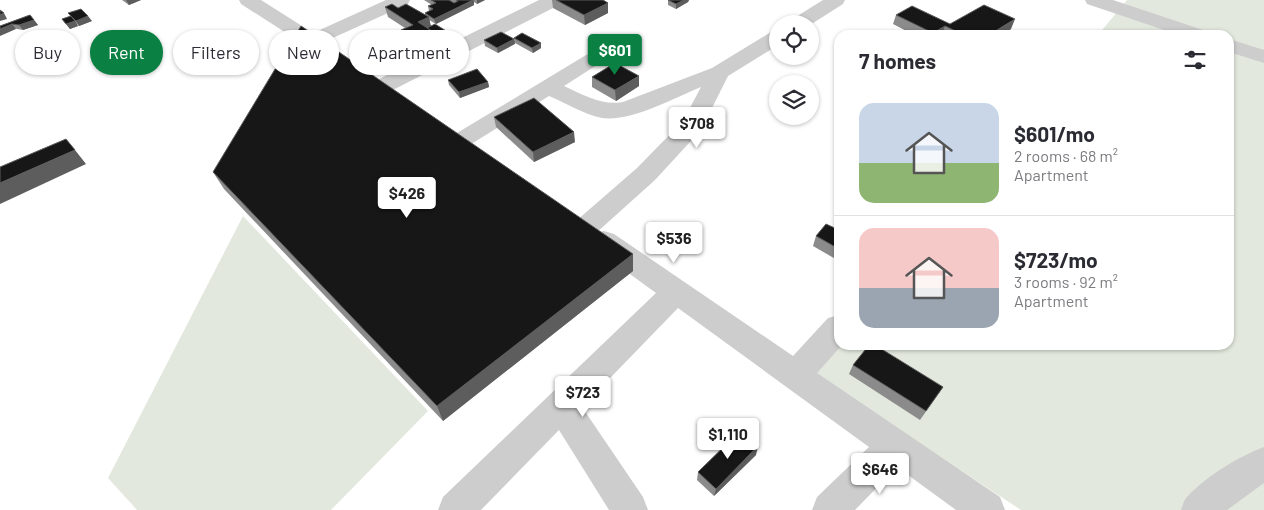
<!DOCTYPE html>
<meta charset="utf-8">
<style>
:root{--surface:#fff;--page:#f7f7f7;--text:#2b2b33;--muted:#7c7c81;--line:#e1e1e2;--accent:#0b8043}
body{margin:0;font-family:Barlow,sans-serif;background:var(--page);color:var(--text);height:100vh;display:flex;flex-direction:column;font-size:19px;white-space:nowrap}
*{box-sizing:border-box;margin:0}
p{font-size:16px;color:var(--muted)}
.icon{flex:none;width:28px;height:28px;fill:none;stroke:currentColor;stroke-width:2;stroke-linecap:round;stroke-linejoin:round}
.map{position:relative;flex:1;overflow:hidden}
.drawer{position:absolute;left:834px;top:30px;width:400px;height:320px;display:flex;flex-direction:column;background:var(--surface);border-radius:15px;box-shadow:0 1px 4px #0004}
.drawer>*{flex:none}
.guide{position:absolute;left:15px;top:30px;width:475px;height:45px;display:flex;gap:10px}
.tools{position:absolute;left:769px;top:15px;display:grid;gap:10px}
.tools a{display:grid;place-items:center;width:50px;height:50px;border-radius:50%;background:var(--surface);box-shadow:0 1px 4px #0004;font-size:25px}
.price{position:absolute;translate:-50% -42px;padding:0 11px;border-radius:5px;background:#fff;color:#222;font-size:16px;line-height:32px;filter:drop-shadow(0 1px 2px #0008)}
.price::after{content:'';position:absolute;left:50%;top:30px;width:15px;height:11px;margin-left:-8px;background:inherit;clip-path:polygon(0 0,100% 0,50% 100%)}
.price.active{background:var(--accent);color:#fff}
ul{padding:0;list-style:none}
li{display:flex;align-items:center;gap:15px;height:125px;padding:0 25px}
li+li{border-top:1px solid var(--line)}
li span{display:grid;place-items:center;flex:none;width:140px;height:100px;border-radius:15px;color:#555}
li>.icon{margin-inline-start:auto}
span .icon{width:60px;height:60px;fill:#fffc;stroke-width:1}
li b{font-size:21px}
h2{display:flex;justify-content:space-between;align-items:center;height:60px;padding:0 25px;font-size:21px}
.chip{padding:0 18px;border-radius:22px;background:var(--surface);box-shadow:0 1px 4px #0004;font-size:18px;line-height:45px}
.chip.active{background:var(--accent);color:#fff}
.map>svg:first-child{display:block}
.green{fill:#e2e8dd}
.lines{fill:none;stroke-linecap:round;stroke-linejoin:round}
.street{fill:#cdcdcd;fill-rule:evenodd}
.wall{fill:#8b8b8b}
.shaded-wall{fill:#5d5d5d}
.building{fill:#171717;stroke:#5d5d5d}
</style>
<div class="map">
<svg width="1264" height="510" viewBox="0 0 1264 510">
<rect width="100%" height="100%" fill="#fff"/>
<g class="green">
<path d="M1127 0H1264V510H1021L813 373 839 345H1229V35H1098Z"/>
<path d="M243 216 428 411 331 510H137L108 478Z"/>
</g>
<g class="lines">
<g class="street">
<path d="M239 0H261L313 33 386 0H410L408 4 326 41 339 52 336 56 329 58 322 56 241 4Z"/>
<path d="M539 0H563L561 4 389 92 381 94 373 92 370 87 373 82Z"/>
<path d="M823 0H845L843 4 810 25 788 24 791 20Z"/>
<path d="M1085 0H1113L1206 31 1209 35H1179L1087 4Z"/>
<path d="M778 30V45L728 76 701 130 655 180 596 233 604 231 614 234 793 356 828 318 839 315V345H842L817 373 1000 497 1005 510H956L897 467 855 510H812L817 497 869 447 678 308 582 407 643 497 648 510H609L559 430 481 510H438L443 497 656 293 594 248 590 241 594 235 585 238 576 235 572 228 576 221 637 168 683 121 701 87C674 98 631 122 602 118 585 115 566 103 549 96L468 146 460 149 452 146 448 141 452 136 586 55 593 53 600 55 603 59 600 63 564 86C584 95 602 106 623 102L712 68 771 32Z"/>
<path d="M1229 39 1264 50V63L1229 52Z"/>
<path d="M1264 447V483L1227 510H1181C1183 505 1184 499 1188 496 1208 475 1238 457 1264 447Z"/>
</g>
</g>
<g class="wall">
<path d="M122 0H141L129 5Z"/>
<path d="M424 0H485L477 4 474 2V5L436 24 429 20 431 26 460 44 451 49 448 47V50L431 58 403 40 401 30 405 28 388 17 385 7 398 8 425 15V13L429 11 428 6 432 5Z"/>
<path d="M552 0H603L608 3V13L585 25 553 8Z"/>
<path d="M668 0H689L688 2 676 9 668 5Z"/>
<path d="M68 13 92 21 79 26 75 22 78 26 70 29 62 19 70 16Z"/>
<path d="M30 15 38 25 23 30 0 26Z"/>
<path d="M896 15 950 24 1011 29 1001 35H914L893 24Z"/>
<path d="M514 38 541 43V48L533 53 515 43 498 53 485 46 484 40Z"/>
<path d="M592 77 639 86 616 101 592 87Z"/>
<path d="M448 80 488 82 489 87 460 98 449 85Z"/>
<path d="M494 117 575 142 534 162 496 127Z"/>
<path d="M213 172 633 254V271L443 421 224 189Z"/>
<path d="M839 230V261L813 246 816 236Z"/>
<path d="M853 365 943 387 920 420 849 374Z"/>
<path d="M756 455 714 496 697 480 698 472Z"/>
</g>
<g class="shaded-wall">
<path d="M126 0H141L129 5Z"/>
<path d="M474 0V5L436 24 434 19Z"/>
<path d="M477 0H485L477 4Z"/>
<path d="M684 0H689L688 2 676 9V4Z"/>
<path d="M608 3V13L585 25 584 15Z"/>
<path d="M4 13 7 19 0 21V15Z"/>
<path d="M88 16 92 21 79 26 76 21Z"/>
<path d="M429 17 431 27 421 32 418 22Z"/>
<path d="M1015 19 1011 29 1001 35H989Z"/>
<path d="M34 20 38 25 23 30 19 25Z"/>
<path d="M75 21 78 26 70 29 66 24Z"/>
<path d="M12 24 16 29 0 36V29Z"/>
<path d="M945 26 942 35H932L933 33Z"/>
<path d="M459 39 460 44 451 49 450 43Z"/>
<path d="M514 39 515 44 498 53 497 48Z"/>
<path d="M446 40 448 50 431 58 429 48Z"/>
<path d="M541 43V48L533 53 532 48Z"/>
<path d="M639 76V86L616 101 615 90Z"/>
<path d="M488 82 489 87 460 98 459 92Z"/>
<path d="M574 132 575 142 534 162 533 152Z"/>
<path d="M75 150 86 164 0 204V183Z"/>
<path d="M633 254V271L443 421 437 406Z"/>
<path d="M758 446 756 455 714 496 716 489Z"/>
</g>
<g class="building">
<path d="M431 0H449L454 3 458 1 456 0H473L434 19 425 13 433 9 428 6 436 3Z"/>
<path d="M556 0H603L608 3 584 15Z"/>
<path d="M668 0H684L676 4Z"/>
<path d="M392 4 398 8 406 4 429 17 418 22 446 40 429 48 401 30 413 25 385 7Z"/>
<path d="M984 5 1015 19 989 35H964L945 26 933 33 896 15 912 6 950 24Z"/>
<path d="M81 9 88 16 76 21 71 16 75 21 66 24 62 19 71 16 68 13Z"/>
<path d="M0 10 4 13 0 15Z"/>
<path d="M30 15 34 20 19 25 12 24 0 29V26Z"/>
<path d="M435 24 459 39 450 43 446 41V40L427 28Z"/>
<path d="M301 26 633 254 437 406 213 172Z"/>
<path d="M501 32 514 39 497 48 484 40Z"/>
<path d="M522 33 541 43 532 48 514 38Z"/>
<path d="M615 63 639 76 615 90 592 77Z"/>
<path d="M477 69 488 82 459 92 448 80Z"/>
<path d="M534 98 574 132 533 152 494 117Z"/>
<path d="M66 139 75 150 0 183V167Z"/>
<path d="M826 224 839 230V249L816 236Z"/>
<path d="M869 345H875L943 387 926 411 853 365Z"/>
<path d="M740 431 758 446 716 489 698 472Z"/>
</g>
</svg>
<div class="tools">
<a><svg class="icon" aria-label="locate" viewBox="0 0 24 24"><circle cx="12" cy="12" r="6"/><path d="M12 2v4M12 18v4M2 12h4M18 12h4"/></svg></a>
<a><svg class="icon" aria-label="layers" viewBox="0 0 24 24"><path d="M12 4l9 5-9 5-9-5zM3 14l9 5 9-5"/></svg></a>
</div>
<b class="price active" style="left:615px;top:76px">$601</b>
<b class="price" style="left:697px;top:149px">$708</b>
<b class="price" style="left:407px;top:219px">$426</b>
<b class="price" style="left:674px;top:264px">$536</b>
<b class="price" style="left:583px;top:418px">$723</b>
<b class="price" style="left:728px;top:460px">$1,110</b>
<b class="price" style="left:880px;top:495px">$646</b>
<div class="guide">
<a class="chip">Buy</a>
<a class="chip active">Rent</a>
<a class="chip">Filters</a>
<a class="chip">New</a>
<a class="chip">Apartment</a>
</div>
<section class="drawer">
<h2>7 homes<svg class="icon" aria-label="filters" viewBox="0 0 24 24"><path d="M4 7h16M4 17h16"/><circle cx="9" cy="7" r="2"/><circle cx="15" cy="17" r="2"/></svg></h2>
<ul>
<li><span style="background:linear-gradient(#c9d6e8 60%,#8fb573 0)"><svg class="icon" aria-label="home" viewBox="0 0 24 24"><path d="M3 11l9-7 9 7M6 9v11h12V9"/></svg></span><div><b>$601/mo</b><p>2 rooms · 68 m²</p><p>Apartment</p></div></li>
<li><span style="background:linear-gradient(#f6c9c9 60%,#9aa5b1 0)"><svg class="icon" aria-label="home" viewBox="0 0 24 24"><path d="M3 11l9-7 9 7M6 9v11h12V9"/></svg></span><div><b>$723/mo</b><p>3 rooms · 92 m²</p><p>Apartment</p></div></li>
</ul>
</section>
</div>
